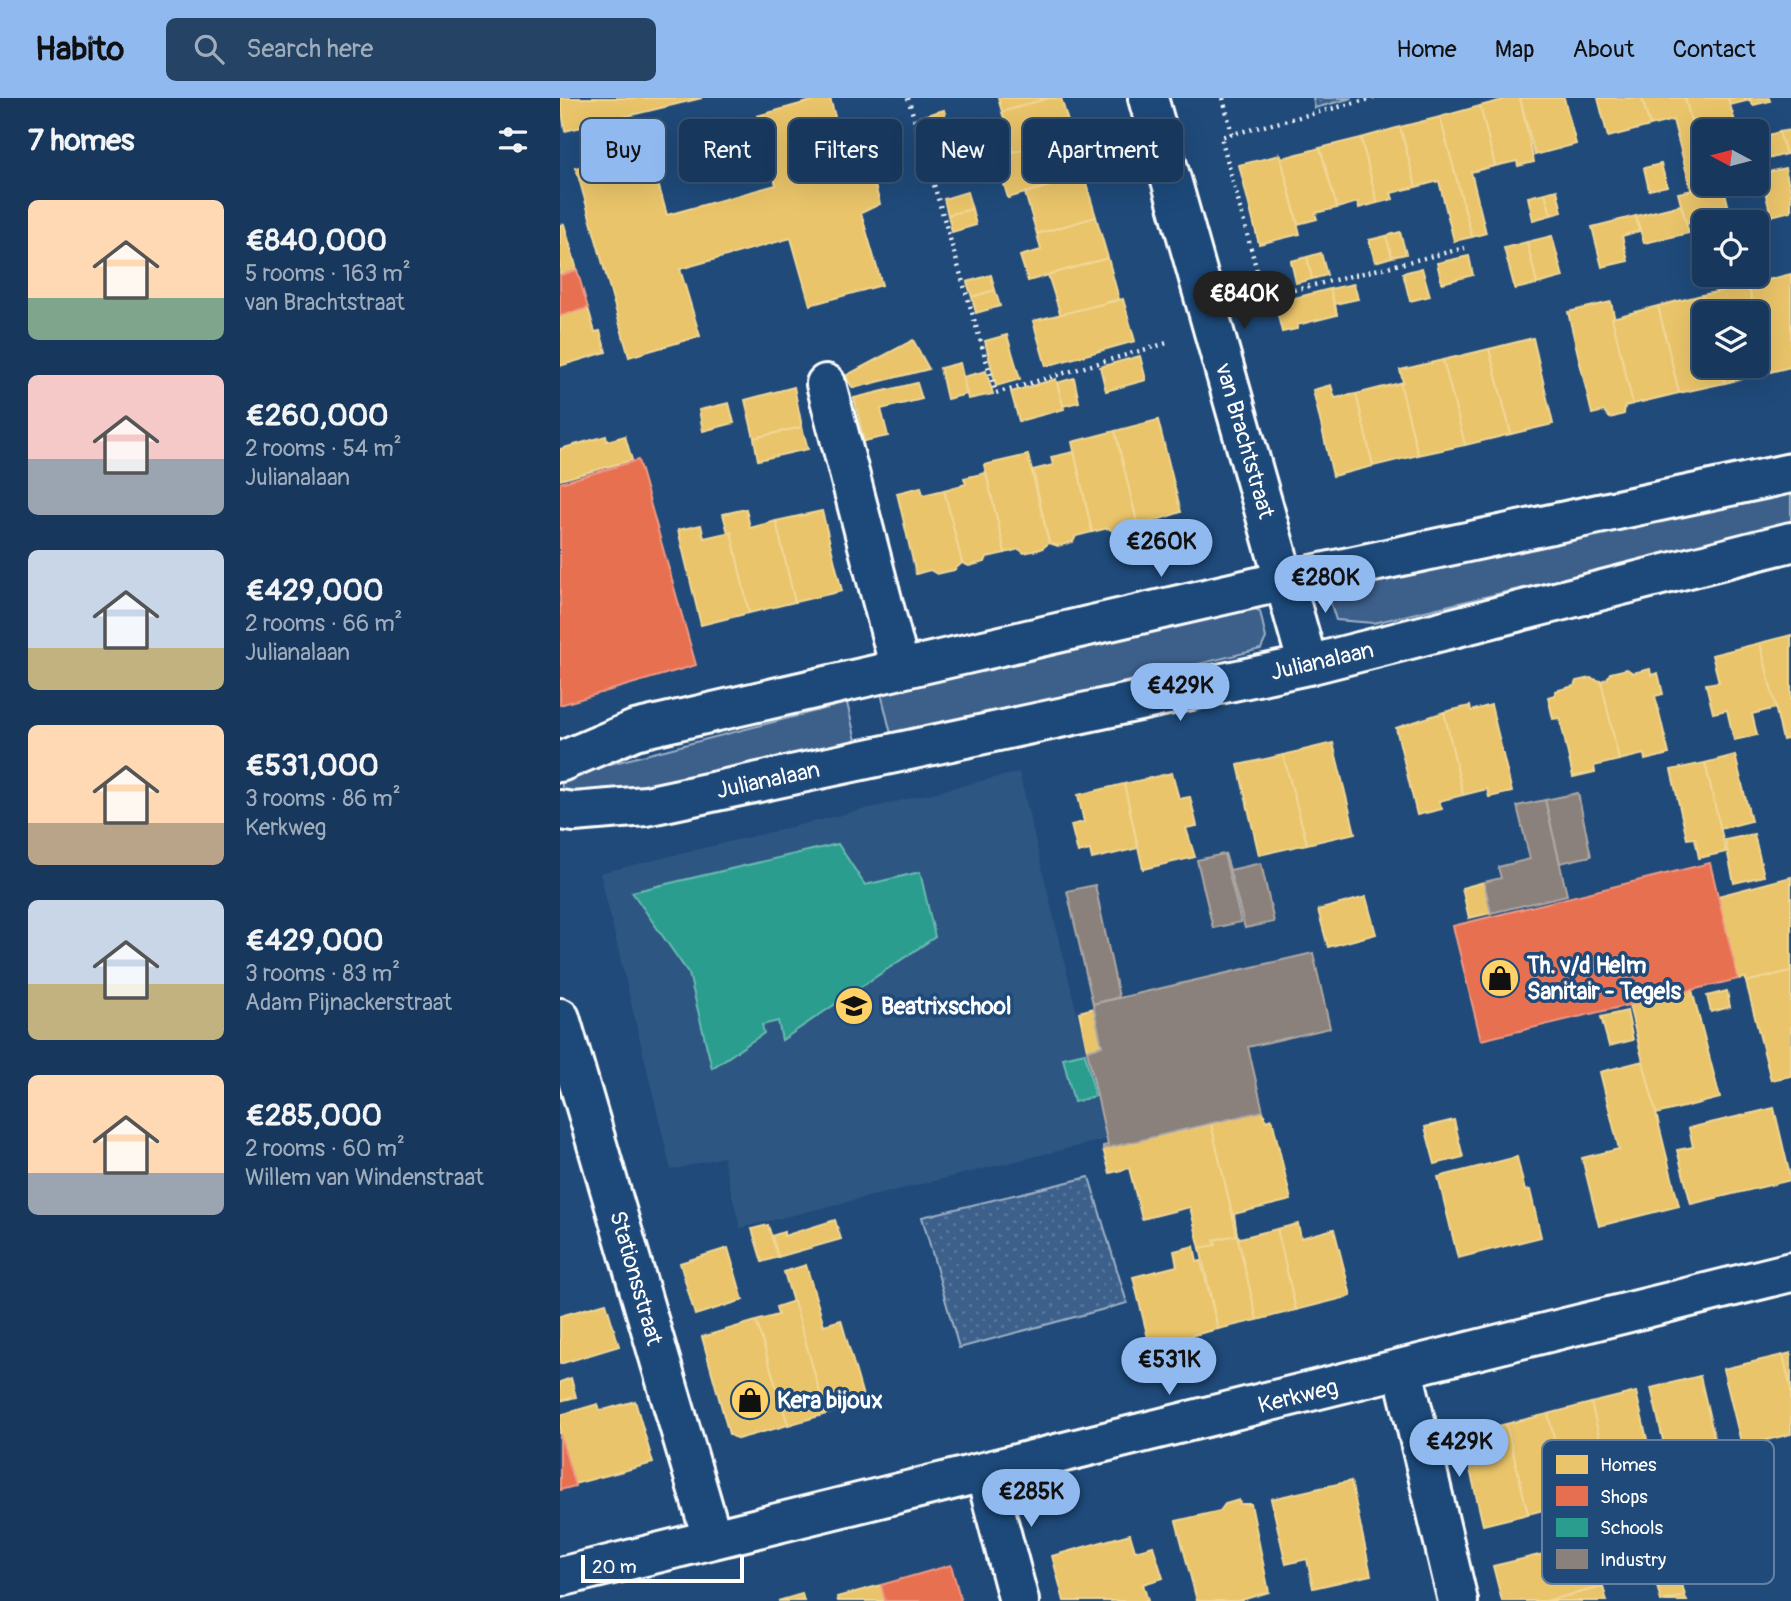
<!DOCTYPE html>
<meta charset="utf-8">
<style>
:root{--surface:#17385c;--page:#244365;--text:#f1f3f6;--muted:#9eacbb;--line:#365272;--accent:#90b9f0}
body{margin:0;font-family:Pangolin,sans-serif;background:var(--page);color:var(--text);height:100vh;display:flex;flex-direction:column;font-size:26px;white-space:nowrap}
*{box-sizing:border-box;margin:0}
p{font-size:23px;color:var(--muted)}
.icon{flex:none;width:38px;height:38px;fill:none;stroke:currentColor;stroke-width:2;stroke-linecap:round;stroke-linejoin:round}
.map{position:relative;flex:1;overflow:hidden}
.side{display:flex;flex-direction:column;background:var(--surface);width:560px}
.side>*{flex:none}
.top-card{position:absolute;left:21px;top:21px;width:665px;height:63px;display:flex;gap:14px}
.needle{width:46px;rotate:277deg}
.controls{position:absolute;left:1132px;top:21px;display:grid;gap:14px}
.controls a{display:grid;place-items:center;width:77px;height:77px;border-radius:10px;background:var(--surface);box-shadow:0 7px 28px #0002,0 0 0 2px var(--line);font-size:35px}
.scale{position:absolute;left:21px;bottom:18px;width:163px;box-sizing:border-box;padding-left:7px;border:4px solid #fff;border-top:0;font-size:19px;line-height:24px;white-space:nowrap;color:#fff;-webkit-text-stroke:5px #1f4a7a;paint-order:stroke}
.price{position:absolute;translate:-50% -60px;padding:0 16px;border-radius:24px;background:var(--accent);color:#111;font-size:23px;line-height:46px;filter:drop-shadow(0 2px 4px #0008)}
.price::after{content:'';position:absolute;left:50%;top:42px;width:21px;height:16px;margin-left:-10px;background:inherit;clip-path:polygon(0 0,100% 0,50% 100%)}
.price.on{background:#222;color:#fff}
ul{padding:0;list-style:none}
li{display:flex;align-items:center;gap:21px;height:175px;padding:0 28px}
li span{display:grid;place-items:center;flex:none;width:196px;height:140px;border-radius:10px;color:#555}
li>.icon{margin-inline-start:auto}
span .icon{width:84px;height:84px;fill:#fffc;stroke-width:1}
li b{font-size:30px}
h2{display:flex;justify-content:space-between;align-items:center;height:84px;padding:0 28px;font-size:30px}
.tag{padding:0 24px;border-radius:10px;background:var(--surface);box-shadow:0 7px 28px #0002,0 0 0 2px var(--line);font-size:24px;line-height:63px}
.tag.on{background:var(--accent);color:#111}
header{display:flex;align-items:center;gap:42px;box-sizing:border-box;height:98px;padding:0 35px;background:var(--accent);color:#111}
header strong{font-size:33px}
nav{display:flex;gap:38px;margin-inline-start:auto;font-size:24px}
.search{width:490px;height:63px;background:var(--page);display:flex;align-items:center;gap:18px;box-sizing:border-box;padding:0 24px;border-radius:10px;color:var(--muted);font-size:26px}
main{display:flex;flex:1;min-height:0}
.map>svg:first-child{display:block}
.built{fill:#2e5683}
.grass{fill:#3c618b;stroke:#9eb0c5;stroke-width:2}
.park{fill:url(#park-dots);stroke:#9eb0c5;stroke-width:2}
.homes{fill:#e9c46a;stroke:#f0d697;stroke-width:2}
.shops{fill:#e76f51;stroke:#ee9a85;stroke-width:2}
.schools{fill:#2a9d8f;stroke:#6abab1;stroke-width:2}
.industry{fill:#8a817c;stroke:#ada7a3;stroke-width:2}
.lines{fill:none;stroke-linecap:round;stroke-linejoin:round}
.minor-casing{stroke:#fff;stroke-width:44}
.path{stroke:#fff;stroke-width:4.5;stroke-dasharray:2 5;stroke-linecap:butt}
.minor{stroke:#1f4a7a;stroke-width:38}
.labels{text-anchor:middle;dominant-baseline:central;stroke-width:7;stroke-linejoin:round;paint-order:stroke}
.street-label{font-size:23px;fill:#fff;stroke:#1f4a7a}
.poi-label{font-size:23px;font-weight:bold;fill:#fff;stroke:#1f4a7a;text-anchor:start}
.key{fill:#1f4a7a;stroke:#6280a2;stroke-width:2}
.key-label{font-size:19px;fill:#fff}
</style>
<header>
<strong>Habito</strong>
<div class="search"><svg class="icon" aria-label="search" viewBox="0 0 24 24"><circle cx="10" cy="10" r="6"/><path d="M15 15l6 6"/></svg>Search here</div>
<nav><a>Home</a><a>Map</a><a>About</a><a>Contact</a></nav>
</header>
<main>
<section class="side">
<h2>7 homes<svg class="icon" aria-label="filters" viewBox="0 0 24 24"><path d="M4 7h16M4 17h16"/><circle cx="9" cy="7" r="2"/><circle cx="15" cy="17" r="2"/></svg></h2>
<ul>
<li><span style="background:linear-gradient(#ffd9b3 70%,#7fa58c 0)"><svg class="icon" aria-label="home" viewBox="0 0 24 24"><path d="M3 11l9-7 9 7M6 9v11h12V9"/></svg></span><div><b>€840,000</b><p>5 rooms · 163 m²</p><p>van Brachtstraat</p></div></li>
<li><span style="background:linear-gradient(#f6c9c9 60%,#9aa5b1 0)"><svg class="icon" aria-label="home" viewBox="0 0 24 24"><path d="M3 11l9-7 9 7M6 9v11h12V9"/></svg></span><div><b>€260,000</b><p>2 rooms · 54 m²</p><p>Julianalaan</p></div></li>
<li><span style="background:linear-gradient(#c9d6e8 70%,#c2b280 0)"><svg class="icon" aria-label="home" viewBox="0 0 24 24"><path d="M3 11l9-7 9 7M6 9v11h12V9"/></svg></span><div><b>€429,000</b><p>2 rooms · 66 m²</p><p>Julianalaan</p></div></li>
<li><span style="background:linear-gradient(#ffd9b3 70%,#b9a48a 0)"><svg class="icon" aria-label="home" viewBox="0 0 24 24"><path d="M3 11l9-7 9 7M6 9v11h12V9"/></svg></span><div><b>€531,000</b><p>3 rooms · 86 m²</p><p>Kerkweg</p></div></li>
<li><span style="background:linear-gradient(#c9d6e8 60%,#c2b280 0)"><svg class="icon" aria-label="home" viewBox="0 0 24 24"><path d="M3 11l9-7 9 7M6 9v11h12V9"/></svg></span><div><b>€429,000</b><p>3 rooms · 83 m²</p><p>Adam Pijnackerstraat</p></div></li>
<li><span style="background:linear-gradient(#ffd9b3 70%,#9aa5b1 0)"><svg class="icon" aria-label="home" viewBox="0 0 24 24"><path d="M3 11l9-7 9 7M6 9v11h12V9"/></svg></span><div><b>€285,000</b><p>2 rooms · 60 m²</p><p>Willem van Windenstraat</p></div></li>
</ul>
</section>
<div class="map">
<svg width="1231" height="1503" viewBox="0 0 1231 1503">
<defs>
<pattern id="park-dots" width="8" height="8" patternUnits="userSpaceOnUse" patternTransform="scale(1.75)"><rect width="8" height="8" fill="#3c618b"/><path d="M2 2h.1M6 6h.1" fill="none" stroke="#59799c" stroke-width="1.8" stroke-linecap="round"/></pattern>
</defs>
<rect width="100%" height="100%" fill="#1f4a7a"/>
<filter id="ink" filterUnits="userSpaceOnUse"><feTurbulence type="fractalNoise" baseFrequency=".0143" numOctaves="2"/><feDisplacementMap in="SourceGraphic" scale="14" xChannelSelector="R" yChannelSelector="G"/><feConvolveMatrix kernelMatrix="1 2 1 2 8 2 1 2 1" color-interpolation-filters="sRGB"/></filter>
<g filter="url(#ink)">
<path class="built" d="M459 674 547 1041 180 1130 163 1059 111 1072 40 775Z"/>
<g class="grass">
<path d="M1231 384V427L814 525 776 522 770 503 778 488Z"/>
<path d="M690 509 700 513 706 540 701 551 332 640 321 595Z"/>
<path d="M287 605 298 651 6 707 0 679Z"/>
</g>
<g class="park">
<path d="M753 0H792L755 10Z"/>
<path d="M529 1079 567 1205 399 1250 362 1119Z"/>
</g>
<g class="homes">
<path d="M0 0H142L5 33Z"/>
<path d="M262 0H270L285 56 306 54 320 106 301 115 322 187 250 207 231 140 120 171 140 238 69 259 16 70 88 50 107 117 216 87 197 18Z"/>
<path d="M438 0H488L442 14Z"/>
<path d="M488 0H501L512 37 453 54 442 14Z"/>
<path d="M950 0H960L974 64 958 68 957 63 935 68 920 8Z"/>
<path d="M960 0H1004L1016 46 975 57Z"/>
<path d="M1038 0H1082L1090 28 1048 39Z"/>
<path d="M1082 0H1125L1144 69V86L1149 87 1131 91 1113 22 1090 28Z"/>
<path d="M1125 0H1168L1176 27 1135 37Z"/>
<path d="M1168 0H1209L1210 3 1193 7 1190 2 1170 7Z"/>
<path d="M920 8 935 68 911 74 926 135 912 139 880 19Z"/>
<path d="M384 12 388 28 364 36 359 19Z"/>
<path d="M880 19 912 139 894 143 879 83 856 89 840 29Z"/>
<path d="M388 28 393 42 368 49 364 36Z"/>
<path d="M840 29 856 89 831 95 833 101 817 105 801 40Z"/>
<path d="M1231 32V55L1226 56 1219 34Z"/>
<path d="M1219 34 1226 56 1208 61 1202 39Z"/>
<path d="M512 37 524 78 448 100 436 59Z"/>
<path d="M801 40 817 105 799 110 798 104 777 110 760 50Z"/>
<path d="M760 50 777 110 755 115 757 121 738 126 720 57 723 60Z"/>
<path d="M720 57 740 136 699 146 679 67Z"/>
<path d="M1101 66 1107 88 1089 92 1084 70Z"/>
<path d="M1225 70 1231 95V113L1211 118 1201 76Z"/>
<path d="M524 78 536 119 477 136 465 95Z"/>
<path d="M1163 86 1170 115 1126 126 1118 95Z"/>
<path d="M997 92 1002 114 991 117 985 95Z"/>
<path d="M407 94 412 111 388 117 384 101Z"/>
<path d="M985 95 991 117 973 122 968 99Z"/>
<path d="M1121 107 1129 135 1084 145 1076 118Z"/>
<path d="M412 111 416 127 392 134 388 117Z"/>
<path d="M1076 118 1079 133 1062 138 1068 163 1042 169 1032 129Z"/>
<path d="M536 119 548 160 468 183 460 158 481 152 477 136Z"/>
<path d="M4 126 17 172 0 177V127Z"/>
<path d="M840 134 846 156 832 159 826 138Z"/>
<path d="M826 138 832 159 815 164 809 142Z"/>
<path d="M992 138 1003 179 977 186 967 144Z"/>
<path d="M967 144 977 186 955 191 944 150Z"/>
<path d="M761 155 767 177 752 181 747 159Z"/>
<path d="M909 158 913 177 882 185 877 165Z"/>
<path d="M747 159 752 181 736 185 731 163Z"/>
<path d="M548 160 559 201 501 218 488 177Z"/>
<path d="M862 170 870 198 850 203 843 175Z"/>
<path d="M1231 176V269L1210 274 1188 187Z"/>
<path d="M431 177 435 192 412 199 407 184Z"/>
<path d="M794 186 798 201 775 206 777 217 770 191Z"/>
<path d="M1188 187 1195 215H1147L1142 197Z"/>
<path d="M770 191 777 217 737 227V231L722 234 715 205Z"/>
<path d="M435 192 440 208 416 215 412 199Z"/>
<path d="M1142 197 1147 215 1144 268H1160L1165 285 1119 295 1098 208Z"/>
<path d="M563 201 575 243 486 268 473 223Z"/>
<path d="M1051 204 1073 306 1065 308 1064 316 1050 320 1044 313 1032 316 1008 214Z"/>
<path d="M1098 208 1119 295 1073 306 1052 220Z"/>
<path d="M28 210 35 234 40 233 46 254 0 268V218Z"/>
<path d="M1197 223 1210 274 1165 285 1160 268H1197Z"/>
<path d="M447 237 460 281 436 288 425 243Z"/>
<path d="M973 240 993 326 951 336 929 251Z"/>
<path d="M353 242 369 271 293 290 285 278Z"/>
<path d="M929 251 951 336 905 347 883 262Z"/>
<path d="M580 258 586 282 546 293 540 269Z"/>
<path d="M883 262 905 347 858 357 840 285 843 284 840 272Z"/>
<path d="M400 265 407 296 387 301 380 270Z"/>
<path d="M426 273 433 296 408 301 403 279Z"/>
<path d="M514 280 519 304 503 308 497 285Z"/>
<path d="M496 281 504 311 459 323 451 294Z"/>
<path d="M357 285 362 301 321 311 328 338 304 343 294 300Z"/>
<path d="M840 285 858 357 813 368 796 296Z"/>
<path d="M771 287 775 300 796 296 813 368 773 378 753 292Z"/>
<path d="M234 289 242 329 194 340 185 302Z"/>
<path d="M169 305 174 325 143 333 139 312Z"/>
<path d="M598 322 621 414 585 426 577 424 555 333Z"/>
<path d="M242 329 248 351 198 362 194 340Z"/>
<path d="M555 333 577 424 568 431 554 434 548 430 532 434 512 344Z"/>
<path d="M46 338 47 343 65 338 72 362 0 382V351Z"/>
<path d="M514 354 532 434 516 438 513 444 498 448 489 445 473 372 493 367 491 359Z"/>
<path d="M468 357 489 445 481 451 464 455 459 451 445 455 424 367Z"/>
<path d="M426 375 445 455 427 459 425 464 409 468 402 465 384 392 406 386 404 380Z"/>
<path d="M361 389 363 397 384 392 402 465 394 472 377 476 370 472 356 476 337 395Z"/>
<path d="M186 411 190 430 216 423 235 504 189 515 171 434 168 435 163 416Z"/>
<path d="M262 413 282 493 235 504 216 423Z"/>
<path d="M141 427 144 440 171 434 189 515 141 527 118 432Z"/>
<path d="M1231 537V640L1223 642 1200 545Z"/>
<path d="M1200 545 1216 610 1192 616 1197 637 1174 642 1167 612 1153 615 1146 586 1159 584 1152 557Z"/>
<path d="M1067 571 1073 575 1090 571 1091 577 1098 575 1103 596 1095 598 1109 656 1085 662 1084 656 1059 662 1041 583 1047 581 1050 575Z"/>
<path d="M1030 580 1041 583 1059 662 1034 668 1035 674 1013 679 1000 620 993 621 988 599 995 597V593L1014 588 1016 583Z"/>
<path d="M931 607 952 694 929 699 927 691 903 697 884 614 910 608 911 613Z"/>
<path d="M884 614 903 697 879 703 882 711 857 717 836 630Z"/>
<path d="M773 645 795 735 747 746 723 657Z"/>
<path d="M723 657 747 746 699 757 678 667Z"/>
<path d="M1175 657 1191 723 1160 731 1145 665Z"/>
<path d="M1145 665 1166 754 1139 760 1135 740 1127 741 1111 672Z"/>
<path d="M612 675 619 701 630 699 637 728 626 730 635 759 583 771 564 686Z"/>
<path d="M564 686 578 750 532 761 530 752 518 755 511 727 524 724 518 697Z"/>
<path d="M1194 736 1204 778 1174 785 1165 742Z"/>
<path d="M1231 779V873L1186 884V880L1178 881 1158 798Z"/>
<path d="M924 784 931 815 909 820 902 790Z"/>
<path d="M806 799 816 836 768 849 758 812Z"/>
<path d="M1231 873V978L1211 982 1186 884Z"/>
<path d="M1132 892 1160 1000 1096 1016 1069 907Z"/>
<path d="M1167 893 1170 909 1151 914 1147 898Z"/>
<path d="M534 910 542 948 527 952 519 914Z"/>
<path d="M1067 913 1073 942 1049 948 1041 919Z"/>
<path d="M1083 963 1119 1108 1039 1128 1022 1060 1059 1051 1040 974Z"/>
<path d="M1214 1010 1231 1082 1131 1106 1117 1052 1133 1049 1129 1030Z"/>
<path d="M703 1013 706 1023 712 1021 731 1102 674 1116 677 1137 651 1026Z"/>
<path d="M894 1022 903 1059 875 1066 865 1029Z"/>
<path d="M651 1026 677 1137 654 1142 656 1147 640 1150 630 1109 582 1121 569 1070 550 1075 543 1051Z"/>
<path d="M957 1059 965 1093 970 1092 981 1139 898 1160 878 1079Z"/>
<path d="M275 1122 281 1141 218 1159 212 1138 224 1134V1138Z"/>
<path d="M738 1126 741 1140 774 1131 791 1198 736 1212 717 1131Z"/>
<path d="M208 1127 218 1159 202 1164 192 1131Z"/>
<path d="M717 1131 736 1212 697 1222 677 1137 680 1140Z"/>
<path d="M677 1137 697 1222 658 1231 640 1150 656 1147 654 1142Z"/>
<path d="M634 1148 637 1164 641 1163 658 1231 590 1248 573 1179 617 1168 614 1153Z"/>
<path d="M168 1150 183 1202 135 1217 120 1165Z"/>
<path d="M246 1167 264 1227 281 1222 305 1305 266 1316 224 1174Z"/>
<path d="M234 1203 266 1316 228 1327 196 1223 218 1217 216 1209Z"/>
<path d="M46 1205 59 1248 0 1266V1218Z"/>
<path d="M196 1223 228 1327 178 1341 169 1336 142 1239Z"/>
<path d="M1231 1255V1291L1223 1257Z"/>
<path d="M1223 1257 1231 1291V1336L1182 1348 1163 1271Z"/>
<path d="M1140 1278 1158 1356 1109 1368 1091 1290Z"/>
<path d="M11 1280 16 1299 0 1303V1284Z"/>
<path d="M1076 1294 1097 1384 1053 1395 1031 1305Z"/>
<path d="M75 1303 93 1365 14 1386 0 1336V1317L38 1306 40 1313Z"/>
<path d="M1031 1305 1053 1395 1010 1405 988 1316Z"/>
<path d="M988 1316 1010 1405 968 1416 946 1326Z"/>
<path d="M946 1326 968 1416 923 1427 902 1337Z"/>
<path d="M791 1383 811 1477 753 1490 747 1461 726 1466 711 1401Z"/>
<path d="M679 1402 680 1406H691L709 1494 678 1503H637L616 1423 660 1413 665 1406Z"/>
<path d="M570 1436 575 1453 593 1448 603 1480 583 1486 588 1503H504L492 1458Z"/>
<path d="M1033 1444 1043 1489 986 1503H942L933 1468Z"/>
<path d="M1121 1482 1125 1498 1101 1503 1097 1488Z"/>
<path d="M321 1487 325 1503H278L277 1499Z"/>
<path d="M1043 1489 1047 1503H986Z"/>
<path d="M242 1496 244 1503H218Z"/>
<path d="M1125 1498 1127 1503H1104Z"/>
</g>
<g class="shops">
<path d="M17 172 28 210 0 218V177Z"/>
<path d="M78 362 136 567 0 607V385Z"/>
<path d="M1150 765 1178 881 921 942 893 828Z"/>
<path d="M0 1336 15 1388 0 1392Z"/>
<path d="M391 1467 401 1503H325L321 1487Z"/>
</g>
<g class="schools">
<path d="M278 746 305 787 360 774 375 839 222 942 218 923 202 927 204 935 152 970 129 876 72 794Z"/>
<path d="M525 955 535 998 514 1004 503 960Z"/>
</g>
<g class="industry">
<path d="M1018 695 1031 758 1000 765 985 702Z"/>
<path d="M985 702 1007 797 931 815 924 784 941 780 938 769 970 761 957 708Z"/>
<path d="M665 755 670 772 701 765 714 824 685 830Z"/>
<path d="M664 756 681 824 653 830 637 762Z"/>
<path d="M535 787 559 899 533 906 507 793Z"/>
<path d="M753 855 770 930 688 949 703 1013 543 1051V1048L548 1047 527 952 542 948 533 906Z"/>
</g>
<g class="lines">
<g class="minor-casing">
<g id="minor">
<path d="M588 0 748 567"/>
<path d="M266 286 340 571"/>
<path d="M0 664 75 632 724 483 1231 375"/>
<path d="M0 712 14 714 86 708 748 567 1231 444"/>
<path d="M0 920 152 1440"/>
<path d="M843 1272 898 1503"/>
<path d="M425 1375 459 1503"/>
<path d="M0 1479 1231 1174"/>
</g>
</g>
<g class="path">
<path d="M348 0 436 295 607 245"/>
<path d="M663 0 672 36"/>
<path d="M704 199 661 39 814 0"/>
<path d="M693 202 905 150"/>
</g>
<use href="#minor" class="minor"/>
</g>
</g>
<defs>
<g id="shop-disc" transform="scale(2.0125)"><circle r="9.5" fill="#ffd166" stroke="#1f4a7a"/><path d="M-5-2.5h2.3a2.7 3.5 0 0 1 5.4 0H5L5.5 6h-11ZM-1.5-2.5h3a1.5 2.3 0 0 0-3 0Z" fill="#111"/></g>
<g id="school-disc" transform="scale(2.0125)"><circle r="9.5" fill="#ffd166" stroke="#1f4a7a"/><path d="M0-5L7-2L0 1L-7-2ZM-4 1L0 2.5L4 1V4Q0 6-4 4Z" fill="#111"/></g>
</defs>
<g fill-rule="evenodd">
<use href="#shop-disc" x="940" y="880"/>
<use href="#school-disc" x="294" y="908"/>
<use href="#shop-disc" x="190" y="1302"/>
</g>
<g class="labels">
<g class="street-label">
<text transform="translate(685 343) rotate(74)">van Brachtstraat</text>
<text transform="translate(762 563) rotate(-13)">Julianalaan</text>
<text transform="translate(208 682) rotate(-12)">Julianalaan</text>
<text transform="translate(76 1180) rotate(74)">Stationsstraat</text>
<text transform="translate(738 1298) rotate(-14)">Kerkweg</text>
</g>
<g class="poi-label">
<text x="967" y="867">Th. v/d Helm<tspan x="967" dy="26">Sanitair - Tegels</tspan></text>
<text x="321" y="908">Beatrixschool</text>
<text x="217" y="1302">Kera bijoux</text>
</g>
</g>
<rect x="982" y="1342" width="232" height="144" rx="10" class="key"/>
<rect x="996" y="1357" width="32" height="19" fill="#e9c46a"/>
<rect x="996" y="1388" width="32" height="20" fill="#e76f51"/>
<rect x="996" y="1420" width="32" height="19" fill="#2a9d8f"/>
<rect x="996" y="1451" width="32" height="20" fill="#8a817c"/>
<g class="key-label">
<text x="1040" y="1373">Homes</text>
<text x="1040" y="1405">Shops</text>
<text x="1040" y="1436">Schools</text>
<text x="1040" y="1468">Industry</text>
</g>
</svg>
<div class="controls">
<a><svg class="needle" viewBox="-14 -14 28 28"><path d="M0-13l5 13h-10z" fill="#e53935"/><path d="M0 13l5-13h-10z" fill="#9eacbb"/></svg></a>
<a><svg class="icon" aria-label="locate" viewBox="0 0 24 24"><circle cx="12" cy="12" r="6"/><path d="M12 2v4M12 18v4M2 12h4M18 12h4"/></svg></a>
<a><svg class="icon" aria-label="layers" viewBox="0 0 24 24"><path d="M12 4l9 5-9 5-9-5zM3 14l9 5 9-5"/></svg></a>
</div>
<div class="scale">20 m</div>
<b class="price on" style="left:684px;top:233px">€840K</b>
<b class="price" style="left:601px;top:481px">€260K</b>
<b class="price" style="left:765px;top:517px">€280K</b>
<b class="price" style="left:620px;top:625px">€429K</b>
<b class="price" style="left:609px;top:1299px">€531K</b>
<b class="price" style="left:899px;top:1381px">€429K</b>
<b class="price" style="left:471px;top:1431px">€285K</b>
<div class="top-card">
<a class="tag on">Buy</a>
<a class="tag">Rent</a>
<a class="tag">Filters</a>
<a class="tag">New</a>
<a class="tag">Apartment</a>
</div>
</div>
</main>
